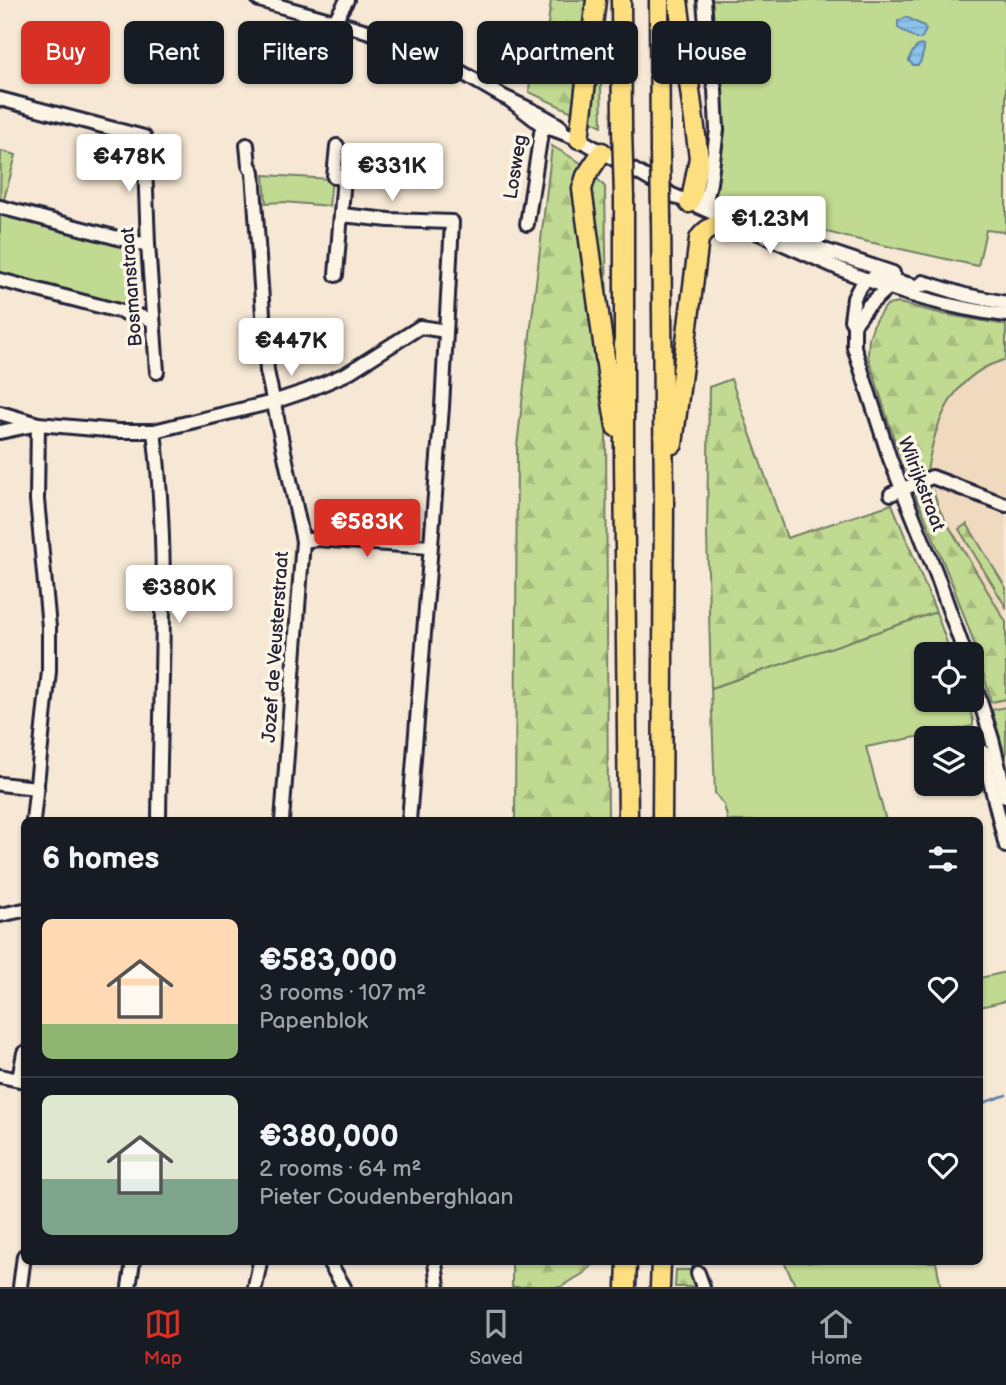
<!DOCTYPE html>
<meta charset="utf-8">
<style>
:root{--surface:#171b24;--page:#20242c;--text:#f1f3f6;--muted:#9ea1a6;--line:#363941;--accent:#d93025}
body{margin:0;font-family:"Balsamiq Sans",sans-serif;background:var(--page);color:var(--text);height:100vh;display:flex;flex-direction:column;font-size:26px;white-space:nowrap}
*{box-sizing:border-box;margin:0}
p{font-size:23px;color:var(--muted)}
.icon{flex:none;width:38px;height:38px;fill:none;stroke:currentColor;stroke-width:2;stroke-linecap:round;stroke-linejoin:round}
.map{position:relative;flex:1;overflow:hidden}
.panel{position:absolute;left:21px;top:817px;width:962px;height:448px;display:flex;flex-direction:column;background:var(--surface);border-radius:10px;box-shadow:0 2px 5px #0004}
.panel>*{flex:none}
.top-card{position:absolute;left:21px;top:21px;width:964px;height:63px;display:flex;gap:14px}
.fabs{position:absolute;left:914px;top:642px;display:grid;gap:14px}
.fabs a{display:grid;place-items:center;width:70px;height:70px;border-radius:10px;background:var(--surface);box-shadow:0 2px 5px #0004;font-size:35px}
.price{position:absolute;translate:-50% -60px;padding:0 16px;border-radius:7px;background:#fff;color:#222;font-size:23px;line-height:46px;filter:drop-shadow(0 2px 4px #0008)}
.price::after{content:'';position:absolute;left:50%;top:42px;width:21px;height:16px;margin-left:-10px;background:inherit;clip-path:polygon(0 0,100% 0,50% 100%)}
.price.active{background:var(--accent);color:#fff}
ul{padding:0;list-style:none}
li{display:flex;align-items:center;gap:21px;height:175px;padding:0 21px}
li+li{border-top:2px solid var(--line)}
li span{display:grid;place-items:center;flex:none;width:196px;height:140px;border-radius:10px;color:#555}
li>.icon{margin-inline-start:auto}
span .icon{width:84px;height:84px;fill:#fffc;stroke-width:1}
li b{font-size:30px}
h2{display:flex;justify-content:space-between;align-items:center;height:84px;padding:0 21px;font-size:30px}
.tag{padding:0 24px;border-radius:10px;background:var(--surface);box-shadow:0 2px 5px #0004;font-size:24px;line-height:63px}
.tag.active{background:var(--accent);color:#fff}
.dock{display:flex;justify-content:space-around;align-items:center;height:98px;border-top:2px solid var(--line);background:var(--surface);font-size:19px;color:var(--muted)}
.dock a{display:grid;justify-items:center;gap:4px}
.dock .active{color:var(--accent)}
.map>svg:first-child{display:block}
.built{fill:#efd9bf}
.green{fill:#c1da91;stroke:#727e66;stroke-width:2}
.forest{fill:url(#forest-firs);stroke:#727e66;stroke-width:2}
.water{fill:url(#water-rules);stroke:#6283a5;stroke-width:2}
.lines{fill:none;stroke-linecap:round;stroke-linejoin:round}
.stream{stroke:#6283a5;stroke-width:2.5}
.minor-casing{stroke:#22223b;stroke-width:18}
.highway-casing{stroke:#22223b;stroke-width:23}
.minor{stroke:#fcf5e5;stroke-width:12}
.highway{stroke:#fedf80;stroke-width:18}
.highway-bridge-casing{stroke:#22223b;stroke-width:23;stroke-linecap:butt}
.highway-bridge{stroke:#fedf80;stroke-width:18}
.labels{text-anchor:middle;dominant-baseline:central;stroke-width:7;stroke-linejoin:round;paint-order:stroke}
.street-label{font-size:19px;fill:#22223b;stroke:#fcf5e5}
</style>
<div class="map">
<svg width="1006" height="1287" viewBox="0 0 1006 1287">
<defs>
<pattern id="forest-firs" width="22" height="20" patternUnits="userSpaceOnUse" patternTransform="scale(1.75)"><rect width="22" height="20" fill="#c1da91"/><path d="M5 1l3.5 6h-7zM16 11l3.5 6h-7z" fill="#a6bb7e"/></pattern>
<pattern id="water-rules" width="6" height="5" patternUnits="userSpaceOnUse" patternTransform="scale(1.75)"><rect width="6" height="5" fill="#8cc3eb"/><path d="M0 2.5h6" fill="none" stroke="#78a7ca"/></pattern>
</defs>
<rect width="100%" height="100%" fill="#f6e8d4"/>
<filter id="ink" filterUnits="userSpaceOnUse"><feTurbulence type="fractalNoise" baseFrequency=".0143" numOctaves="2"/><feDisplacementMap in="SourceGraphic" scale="14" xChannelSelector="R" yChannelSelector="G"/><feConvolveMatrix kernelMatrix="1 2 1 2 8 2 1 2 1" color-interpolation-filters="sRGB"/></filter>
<g filter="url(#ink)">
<path class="built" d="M899 303 943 314 1006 325V760L982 667 955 591 893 436 868 356 869 338 875 321 881 312 887 305Z"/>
<g class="green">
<path d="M711 0H1006V228L1005 232 986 230 978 266 846 237 790 222 716 195 723 111 714 56Z"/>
<path d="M1 151 16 155 3 203 0 202Z"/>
<path d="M264 175 332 179 329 206 283 202 266 203Z"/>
<path d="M0 212 135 247 138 310 0 274Z"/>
<path d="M936 612 951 654H926V700H967L973 720V726L866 747 886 821H728L724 805 715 793 711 688Z"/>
<path d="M1006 972V1001L980 1007V978Z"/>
<path d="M784 1262H936L941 1287H796Z"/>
</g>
<g class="forest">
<path d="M551 0H599L602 126 529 92 533 33 547 32Z"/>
<path d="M552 146 583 164 605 187 607 311 599 370 606 425 608 821H515L517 446Z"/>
<path d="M899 303 943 314 1006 325V359C1001 361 995 363 990 365 947 385 934 429 927 471L925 476 910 481 893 436 868 356 869 338 875 321 881 312 887 305Z"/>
<path d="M731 379 787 538 892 504 936 612 711 688 707 534 709 387Z"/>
<path d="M921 486 933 491 940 511 1006 622V699L991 702C973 629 942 559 913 489Z"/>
<path d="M967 524 1006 588V607L959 529Z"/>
<path d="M1006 707V760L992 710Z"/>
<path d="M512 1262H596L584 1273 561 1287H512Z"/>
<path d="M676 1270H695L699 1287H675Z"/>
</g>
<g class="water">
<path d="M906 17 924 26 926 30 921 39H917L898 28V21Z"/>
<path d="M921 45 924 47V50C922 55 922 62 918 65H913L909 61C910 55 915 46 921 45Z"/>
</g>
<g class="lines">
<path class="stream" d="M980 1104 1006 1095"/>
<g class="minor-casing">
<g id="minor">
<path d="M259 0C305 14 353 25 399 42 435 55 470 78 504 97 524 107 543 114 561 127"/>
<path d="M704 0 709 62 715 89 717 130 710 183 706 201"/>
<path d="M334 22 347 0"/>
<path d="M0 99 144 137 148 244 157 372"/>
<path d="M510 100 542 125 579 139 602 152 661 186 670 194 838 268C891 291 949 308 1006 315"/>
<path d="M247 145 249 165 253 172 267 371 303 541 282 821"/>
<path d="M694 196 827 251 893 273"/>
<path d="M0 207 137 243 148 244"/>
<path d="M342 215 389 220 452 222 442 407 409 821"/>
<path d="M527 224 541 133 546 118"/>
<path d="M336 275 344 177H334L337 146"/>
<path d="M0 280 153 320"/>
<path d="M923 282 965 295 1006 303"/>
<path d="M930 284 915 286 878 276 866 280 858 290 854 298 851 320 854 325V347L890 459 936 573 965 654"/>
<path d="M854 325 868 306 888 288"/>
<path d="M0 413 38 424 118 431H154L273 402 306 391 346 374 420 327 446 331"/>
<path d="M154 431C170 560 160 691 159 821"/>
<path d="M0 432 38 424 37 500 49 627V671L33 821"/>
<path d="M891 494 932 477 1006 505"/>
<path d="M303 541 317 539 430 547"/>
<path d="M971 673 992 739 1006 797"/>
<path d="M983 752 1006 846"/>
<path d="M0 784 37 788"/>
<path d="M0 915 24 910"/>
<path d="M0 1076 24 1081"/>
<path d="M19 1079 24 1053"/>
<path d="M329 1262 344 1287"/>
<path d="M435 1262 438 1287"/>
<path d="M698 1273 703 1287"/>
<path d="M20 1287 24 1256"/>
<path d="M129 1287 133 1262"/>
<path d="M255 1287 260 1262"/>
</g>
</g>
<g class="highway-casing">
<g id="highway">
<path d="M621 0 622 129"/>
<path d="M659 0 660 150"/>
<path d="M678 0 699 158 692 195 689 203"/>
<path d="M579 139 596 0"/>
<path d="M602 152 586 176 582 189 607 372 616 427"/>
<path d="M624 198V460L628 821"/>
<path d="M661 218 664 500 662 821"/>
<path d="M673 444 699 239C706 227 717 225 730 221"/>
<path d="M626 1287 627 1262"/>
<path d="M660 1287 661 1262"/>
</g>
</g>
<use href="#minor" class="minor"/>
<use href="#highway" class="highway"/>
<g class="highway-bridge-casing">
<g id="highway-bridge">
<path d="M622 129 624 198"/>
<path d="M660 150 661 218"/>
</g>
</g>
<use href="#highway-bridge" class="highway-bridge"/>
</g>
</g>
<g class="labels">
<g class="street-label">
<text transform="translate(516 167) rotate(-81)">Losweg</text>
<text transform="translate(132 287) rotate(-94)">Bosmanstraat</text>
<text transform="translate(921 484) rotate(69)">Wilrijkstraat</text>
<text transform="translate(276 647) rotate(-86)">Jozef de Veusterstraat</text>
</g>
</g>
</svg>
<div class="fabs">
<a><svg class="icon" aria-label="locate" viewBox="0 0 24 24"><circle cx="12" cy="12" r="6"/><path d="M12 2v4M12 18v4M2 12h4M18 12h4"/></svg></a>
<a><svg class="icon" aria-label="layers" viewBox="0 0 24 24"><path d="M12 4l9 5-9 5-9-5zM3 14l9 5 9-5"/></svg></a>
</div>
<b class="price" style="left:129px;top:194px">€478K</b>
<b class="price" style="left:392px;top:203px">€331K</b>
<b class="price" style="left:770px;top:256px">€1.23M</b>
<b class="price" style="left:291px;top:378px">€447K</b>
<b class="price active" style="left:367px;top:559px">€583K</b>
<b class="price" style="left:179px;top:625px">€380K</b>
<div class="top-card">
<a class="tag active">Buy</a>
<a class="tag">Rent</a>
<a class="tag">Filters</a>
<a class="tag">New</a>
<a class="tag">Apartment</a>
<a class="tag">House</a>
</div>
<section class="panel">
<h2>6 homes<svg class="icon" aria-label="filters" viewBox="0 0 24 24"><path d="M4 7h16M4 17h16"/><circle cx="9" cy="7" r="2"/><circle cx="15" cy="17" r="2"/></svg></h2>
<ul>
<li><span style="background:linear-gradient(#ffd9b3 75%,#8fb573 0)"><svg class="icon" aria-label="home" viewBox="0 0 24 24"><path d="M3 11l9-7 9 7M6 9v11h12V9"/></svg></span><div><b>€583,000</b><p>3 rooms · 107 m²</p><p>Papenblok</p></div><svg class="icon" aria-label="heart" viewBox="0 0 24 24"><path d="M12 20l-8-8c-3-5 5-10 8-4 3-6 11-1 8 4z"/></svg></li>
<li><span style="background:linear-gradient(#dfe7d0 60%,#7fa58c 0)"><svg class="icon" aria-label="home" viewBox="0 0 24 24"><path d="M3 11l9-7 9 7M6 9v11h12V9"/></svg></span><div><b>€380,000</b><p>2 rooms · 64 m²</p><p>Pieter Coudenberghlaan</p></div><svg class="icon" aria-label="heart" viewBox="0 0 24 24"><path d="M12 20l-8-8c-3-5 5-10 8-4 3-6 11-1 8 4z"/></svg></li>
</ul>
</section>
</div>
<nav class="dock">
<a class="active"><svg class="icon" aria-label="map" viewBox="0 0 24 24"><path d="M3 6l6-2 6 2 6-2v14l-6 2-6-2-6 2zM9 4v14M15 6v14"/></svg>Map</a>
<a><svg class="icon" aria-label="saved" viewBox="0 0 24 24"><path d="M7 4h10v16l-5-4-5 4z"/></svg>Saved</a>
<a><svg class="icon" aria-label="home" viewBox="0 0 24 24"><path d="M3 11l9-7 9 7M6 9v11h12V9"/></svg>Home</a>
</nav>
